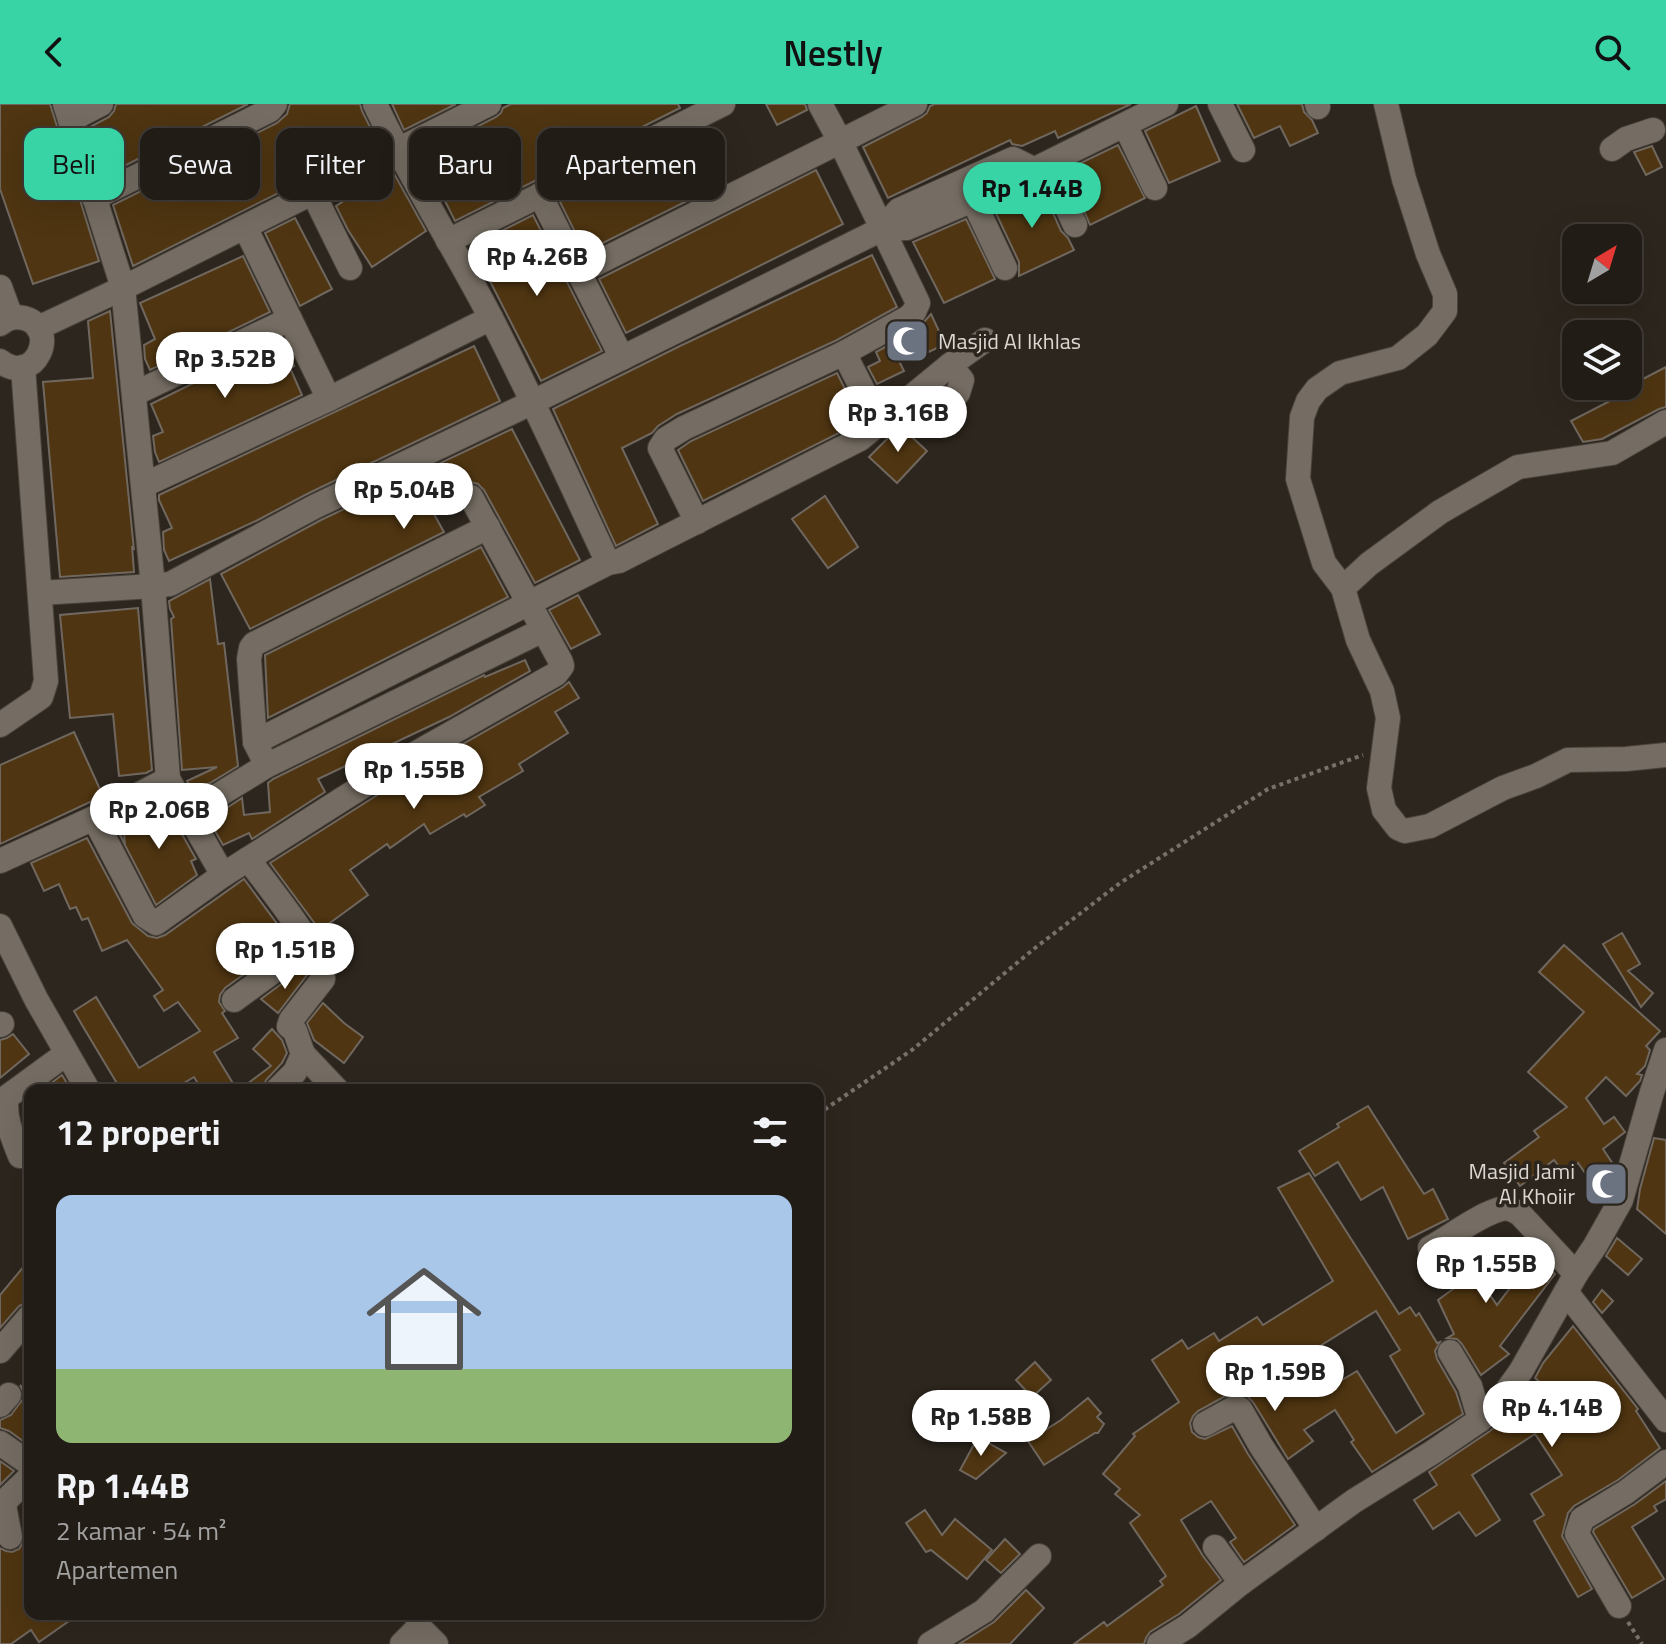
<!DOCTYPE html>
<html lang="id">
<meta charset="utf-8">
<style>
:root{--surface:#221c16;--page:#2e2923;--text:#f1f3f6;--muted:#a2a1a1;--line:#3f3a35;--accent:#39d4a5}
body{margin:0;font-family:"Titillium Web",sans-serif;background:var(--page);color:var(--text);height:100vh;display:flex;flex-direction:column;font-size:30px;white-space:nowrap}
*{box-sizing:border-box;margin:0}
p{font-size:26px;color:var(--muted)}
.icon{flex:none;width:44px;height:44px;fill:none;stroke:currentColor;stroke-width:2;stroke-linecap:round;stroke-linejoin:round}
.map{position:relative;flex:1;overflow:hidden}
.panel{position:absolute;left:24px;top:980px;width:800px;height:536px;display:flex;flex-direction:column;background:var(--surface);border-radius:16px;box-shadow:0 8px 32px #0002,0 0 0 2px var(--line)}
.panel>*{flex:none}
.hud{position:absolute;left:24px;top:24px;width:800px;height:72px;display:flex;gap:16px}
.needle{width:52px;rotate:38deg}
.fabs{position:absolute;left:1562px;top:120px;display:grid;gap:16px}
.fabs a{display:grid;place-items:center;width:80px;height:80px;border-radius:16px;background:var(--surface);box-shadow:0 8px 32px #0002,0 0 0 2px var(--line);font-size:40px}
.price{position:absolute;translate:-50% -68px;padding:0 18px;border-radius:28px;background:#fff;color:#222;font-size:26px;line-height:52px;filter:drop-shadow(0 2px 4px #0008)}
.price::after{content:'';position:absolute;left:50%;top:48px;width:24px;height:18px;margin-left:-12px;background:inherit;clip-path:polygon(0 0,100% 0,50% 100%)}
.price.active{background:var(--accent);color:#111}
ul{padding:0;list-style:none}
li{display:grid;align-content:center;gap:16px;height:424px;padding:0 32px}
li+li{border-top:2px solid var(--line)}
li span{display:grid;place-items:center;height:248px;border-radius:16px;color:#555}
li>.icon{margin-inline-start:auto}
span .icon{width:144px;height:144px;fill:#fffc;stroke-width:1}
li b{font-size:34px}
h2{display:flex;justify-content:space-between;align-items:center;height:96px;padding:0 32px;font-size:34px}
.pill{padding:0 28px;border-radius:16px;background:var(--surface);box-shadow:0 8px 32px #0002,0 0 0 2px var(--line);font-size:28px;line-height:72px}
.pill.active{background:var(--accent);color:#111}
header{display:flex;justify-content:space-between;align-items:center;height:104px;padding:0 32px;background:var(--accent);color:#111;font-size:36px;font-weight:600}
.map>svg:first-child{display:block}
.building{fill:#4f3511;stroke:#70685f;stroke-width:2;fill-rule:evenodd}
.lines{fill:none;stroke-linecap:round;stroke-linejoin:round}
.minor-casing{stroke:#48433c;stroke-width:26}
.path{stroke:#77716a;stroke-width:4;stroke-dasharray:4 4;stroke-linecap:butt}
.minor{stroke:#756d63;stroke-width:24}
.labels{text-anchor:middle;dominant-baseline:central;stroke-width:7;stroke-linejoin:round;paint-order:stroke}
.poi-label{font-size:22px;fill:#dbd6d1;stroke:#2d261e;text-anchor:start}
</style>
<header><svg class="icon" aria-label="back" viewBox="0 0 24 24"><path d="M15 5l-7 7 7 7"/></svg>Nestly<svg class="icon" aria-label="search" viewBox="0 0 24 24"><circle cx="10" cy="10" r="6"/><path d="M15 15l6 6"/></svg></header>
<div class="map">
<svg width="1666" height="1540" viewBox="0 0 1666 1540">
<rect width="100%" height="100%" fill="#2d261e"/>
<g class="building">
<path d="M0 0H50L99 157 33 180 0 85Z"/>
<path d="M116 0H248L104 72 88 24 109 13 114 7Z"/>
<path d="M290 0H360L362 7 378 39 133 162 113 101 277 19 287 10Z"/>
<path d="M392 0H456L404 26Z"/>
<path d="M511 0H678L680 4 455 117 422 51 496 13 501 9 503 4Z"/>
<path d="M766 0H805L807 6 777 21Z"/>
<path d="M935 0H1131L1058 34 1055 27 1022 42 1012 40 1010 36 888 94 863 43 922 13 927 9 930 2Z"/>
<path d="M1237 0H1302L1304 8 1312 16 1318 29 1290 42 1280 22 1254 34Z"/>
<path d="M1196 2 1220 57 1169 79 1145 27Z"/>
<path d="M694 31 719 81 585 148 560 98Z"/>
<path d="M1118 41 1145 94 1090 121 1066 66Z"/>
<path d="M1652 42 1662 63 1646 71 1634 48Z"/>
<path d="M392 66 426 127 372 163 348 126 336 102Z"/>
<path d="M816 66 843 120 626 229 599 175Z"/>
<path d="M1040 80 1061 127 1068 134 1074 146 1019 172V158L993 103Z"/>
<path d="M533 111 602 247 541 277 472 142Z"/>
<path d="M295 114 332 185 300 202 265 129Z"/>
<path d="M966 115 995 175 944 199 913 138Z"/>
<path d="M872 151 897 203 837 236 677 310 658 322 652 329 622 344 658 420 616 442 553 305 680 242Z"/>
<path d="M243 152 270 208 150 266 145 255 144 241 155 235 140 199Z"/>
<path d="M110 207 134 446 132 442 134 468 60 473 43 278 93 274 88 217Z"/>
<path d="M931 210 945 240 929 248 926 241 898 255 904 267 877 280 868 263 880 257 876 248 917 226Z"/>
<path d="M283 235 294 262 290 264 302 291 159 358 155 348 153 332 163 328 151 300Z"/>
<path d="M474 242 500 297 307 390 256 417 169 457 164 446 163 428 172 424 159 396V391Z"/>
<path d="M1666 263V303L1659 305 1602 335 1583 338 1571 317 1643 280 1641 276Z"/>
<path d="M837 269 850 295 840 300 851 323 703 397 678 346 691 337Z"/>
<path d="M900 322 927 347 897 379 869 353Z"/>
<path d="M512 325 580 456 535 479 484 386 478 380 471 378 463 380 457 388 430 403 444 428 250 525 221 470 321 416Z"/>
<path d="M825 392 858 443 828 464 792 415Z"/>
<path d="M481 443 508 493 268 614 265 551Z"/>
<path d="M210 475 218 540 224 539 238 662 210 679 192 686 187 677 217 663 182 666 171 515 174 513 170 505 169 497Z"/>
<path d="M578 491 600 530 571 545 549 506Z"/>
<path d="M138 504 152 666 146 669 119 672 113 610 70 614 60 511Z"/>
<path d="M525 556 530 567 449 613 318 675 325 688 252 735 249 729 223 741 207 713 225 705 242 694 244 711 270 708 268 679 273 675 484 571 485 573Z"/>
<path d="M569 578 579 594 555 608 568 629 519 660 523 667 479 693 485 701 466 713 464 710 430 730 424 720 390 744 387 740 350 766 368 791 327 821 350 844 337 858 334 855 324 832 270 759 412 669 563 583Z"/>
<path d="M74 628 103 692 0 740V661Z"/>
<path d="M162 695 196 755 191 757 197 771 156 801 114 720H116L125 741 123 716Z"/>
<path d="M87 734 132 819 148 832 157 834 165 831 244 775 290 837 225 884 220 891 219 898 225 907 222 909 238 934 214 948 237 986H202L194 973 172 986H121L82 921 74 907 96 893 139 964 200 927 178 898 164 907 154 892 163 886 127 836 102 847 88 814 82 816 76 803 70 805 59 780 44 787 31 759Z"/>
<path d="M1622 829 1640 860 1628 867 1653 889 1641 903 1603 840Z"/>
<path d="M1564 841 1660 927 1646 942 1650 946 1645 962 1637 970 1642 971 1640 977 1626 992 1606 973 1586 994 1604 1020 1614 1013 1625 1028 1603 1045 1615 1063 1604 1096 1578 1059 1564 1069 1554 1056 1520 1082 1504 1059 1539 1033 1534 1027 1567 1003 1528 968 1584 908 1539 868Z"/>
<path d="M304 863 307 871 278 909 261 895Z"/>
<path d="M323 899 344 919 363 933 344 959 314 936 307 919Z"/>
<path d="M272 925 282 936 287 949 282 959 266 976 262 986H239L271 962 253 945Z"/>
<path d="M13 930 29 950 0 974V936L7 934Z"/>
<path d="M62 971 71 986H42Z"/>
<path d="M1368 1002 1424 1090 1433 1085 1448 1115 1408 1135 1383 1083 1361 1096 1338 1058 1315 1072 1299 1047 1339 1023 1337 1020Z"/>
<path d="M1654 1034 1666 1036V1130L1637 1105 1640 1085Z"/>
<path d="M1309 1069 1399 1210 1410 1203 1416 1212 1419 1209 1437 1239 1440 1238 1435 1247 1437 1255 1456 1288 1463 1310 1372 1368 1351 1338 1354 1336 1335 1306 1304 1326 1313 1337 1288 1355 1253 1298 1247 1292 1236 1288 1229 1290 1198 1307 1193 1312 1190 1319 1192 1328 1198 1333 1205 1335 1232 1322 1248 1350 1295 1421 1244 1458 1230 1438 1236 1434 1211 1397 1181 1416 1203 1452 1221 1476 1179 1510 1150 1528 1146 1534 1144 1540H1074L1104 1518 1107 1522 1163 1481 1160 1477 1166 1472 1130 1419 1140 1411 1115 1390 1120 1385 1103 1370 1135 1332 1133 1330 1179 1298 1152 1256 1182 1236 1188 1245 1214 1229 1219 1237 1257 1213 1263 1221 1333 1177 1278 1084ZM1376 1207 1400 1246 1390 1252 1424 1310 1396 1329 1357 1267 1330 1283 1312 1247Z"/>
<path d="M1617 1134 1642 1155 1628 1171 1606 1152Z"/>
<path d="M1467 1139 1482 1161 1473 1167 1497 1201 1535 1151 1555 1170 1500 1242 1509 1250 1481 1271 1462 1240 1457 1235 1447 1234 1454 1230 1438 1196 1453 1185 1434 1158Z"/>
<path d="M30 1155V1197L19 1202 0 1224V1191Z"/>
<path d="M1602 1186 1613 1197 1602 1209 1593 1198Z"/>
<path d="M1573 1222 1638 1305 1636 1307 1660 1344 1618 1376 1574 1402 1568 1409 1562 1432 1592 1485 1578 1493 1534 1417 1544 1411 1531 1390 1562 1371 1535 1330 1472 1371 1500 1416 1476 1432 1459 1408 1433 1425 1414 1396 1437 1381 1429 1368 1490 1327 1507 1312 1520 1294 1542 1280 1535 1274 1543 1259Z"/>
<path d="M1035 1258 1051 1276 1032 1293 1016 1276Z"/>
<path d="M20 1281 30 1290V1342L9 1327 0 1324V1316L11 1311 23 1295V1287Z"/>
<path d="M1088 1294 1101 1309 1097 1313 1104 1320 1098 1329H1095L1044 1361 1028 1337 1061 1316Z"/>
<path d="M978 1333 1006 1349 976 1375 960 1366Z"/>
<path d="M0 1357 14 1367 0 1381Z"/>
<path d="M1666 1377V1395L1654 1402 1657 1407 1632 1423 1664 1475 1632 1494 1593 1428 1594 1425 1635 1400Z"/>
<path d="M925 1406 942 1431 955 1415 992 1446 967 1475 931 1446 926 1448 906 1419Z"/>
<path d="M30 1425V1510H79L39 1538 31 1526 11 1540H0V1444L6 1447 12 1448 19 1445 24 1437V1428Z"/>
<path d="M1005 1435 1020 1450 1001 1469 986 1456Z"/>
<path d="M1026 1486 1044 1504 1010 1540H959L994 1518Z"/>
</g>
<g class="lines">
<g class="minor-casing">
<g id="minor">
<path d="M65 0 123 184 153 482 168 675 223 771"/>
<path d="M375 0C410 74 454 143 492 216 533 296 570 378 608 459"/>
<path d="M1220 0 1243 46"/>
<path d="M1317 0 1318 3"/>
<path d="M70 16 101 0"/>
<path d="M1125 21 1155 84"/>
<path d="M1612 45 1626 35 1653 26"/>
<path d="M1047 60 1075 121"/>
<path d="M313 89 350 164"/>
<path d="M540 91 622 254"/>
<path d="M94 94 270 6 275 0"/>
<path d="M973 96 1005 164"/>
<path d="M245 123 329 295"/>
<path d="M882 125 907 124 973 96 1166 0"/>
<path d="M448 137 723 0"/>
<path d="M579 168 915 0"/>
<path d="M0 183 11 213"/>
<path d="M0 220C8 214 14 212 24 214 61 224 35 284 0 257"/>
<path d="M38 224 123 184 489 0"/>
<path d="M844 249 880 320"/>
<path d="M134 290 290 215"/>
<path d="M945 301 958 289 962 276 950 261"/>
<path d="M1666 318 1612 349 1518 363 1440 408 1369 460 1343 484 1358 536 1382 587 1388 614 1379 684 1384 706 1398 724 1405 727 1430 722 1503 684 1536 672 1568 656 1626 655 1666 651"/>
<path d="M144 381 329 295 491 214"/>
<path d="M697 418 660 344 666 335 684 324 844 249 909 213 914 208 918 199 841 39 820 0"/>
<path d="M1343 484 1324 459 1298 375 1302 313 1308 297 1317 285 1340 269 1398 254 1427 231 1445 207V190L1428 150 1404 75 1386 0"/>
<path d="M40 489 153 482 170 480 314 403 533 298 882 125 899 106 1013 55 1033 65"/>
<path d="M0 621 41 593 46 577 23 263"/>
<path d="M255 638 608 459 619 457 860 335 950 261 985 236"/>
<path d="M262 652 255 638 249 555 251 544 254 540 488 423"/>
<path d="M186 705 217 692 266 662 543 526"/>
<path d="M94 714 145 812 156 819 223 771 404 656 556 570 562 562 561 558 471 393"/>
<path d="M248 755C264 777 326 852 323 875L291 916 289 922 295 927 303 950 295 968 277 986"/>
<path d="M0 757 94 714 168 675"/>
<path d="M0 822 36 895 88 986"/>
<path d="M234 896 311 840"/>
<path d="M0 921 2 920"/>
<path d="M303 950 337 986"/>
<path d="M20 1052C13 1034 3 1012 7 993L66 950"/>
<path d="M1430 1144C1450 1133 1480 1110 1501 1105 1508 1103 1514 1106 1520 1110L1576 1170"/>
<path d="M1566 1188 1666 1316"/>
<path d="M0 1247 30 1212"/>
<path d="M1450 1248 1470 1282 1480 1316"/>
<path d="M0 1301 9 1291"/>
<path d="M1205 1320 1236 1303 1240 1305 1261 1342 1316 1425"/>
<path d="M0 1339 30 1360"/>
<path d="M10 1433 4 1401 8 1394 30 1373"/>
<path d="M1215 1443 1241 1479"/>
<path d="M1619 1502 1577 1430 1582 1415 1626 1388 1666 1358"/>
<path d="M417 1510 419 1523 436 1540"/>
<path d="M402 1540 419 1523"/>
<path d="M930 1540 984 1507 1039 1452"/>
<path d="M1159 1540 1188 1522 1241 1479 1354 1397 1433 1348 1480 1316 1495 1303 1521 1267 1576 1170 1595 1142 1621 1096 1652 988 1666 946"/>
</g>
</g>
<g class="path">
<path d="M818 1010 912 946 1035 844 1120 779 1268 685 1363 651"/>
<path d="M1628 1518 1642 1540"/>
</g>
<use href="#minor" class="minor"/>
</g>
<defs>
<g id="mosque-square" transform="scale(2.3)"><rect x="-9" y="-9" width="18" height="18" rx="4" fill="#6b7280" stroke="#2d261e"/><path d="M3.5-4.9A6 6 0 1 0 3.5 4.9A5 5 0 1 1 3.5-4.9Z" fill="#fff"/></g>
</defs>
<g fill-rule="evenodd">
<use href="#mosque-square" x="907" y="237"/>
<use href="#mosque-square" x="1606" y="1080"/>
</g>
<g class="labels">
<g class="poi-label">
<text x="938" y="237">Masjid Al Ikhlas</text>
<text x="1575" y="1067" text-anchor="end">Masjid Jami<tspan x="1575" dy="25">Al Khoiir</tspan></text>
</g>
</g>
</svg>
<div class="fabs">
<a><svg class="needle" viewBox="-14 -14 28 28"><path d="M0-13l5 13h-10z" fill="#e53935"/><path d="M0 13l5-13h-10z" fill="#a2a1a1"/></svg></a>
<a><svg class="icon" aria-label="layers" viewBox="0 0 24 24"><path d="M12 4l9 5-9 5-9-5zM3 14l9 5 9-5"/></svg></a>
</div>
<b class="price active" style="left:1032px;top:126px">Rp 1.44B</b>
<b class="price" style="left:537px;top:194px">Rp 4.26B</b>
<b class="price" style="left:225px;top:296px">Rp 3.52B</b>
<b class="price" style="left:898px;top:350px">Rp 3.16B</b>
<b class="price" style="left:404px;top:427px">Rp 5.04B</b>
<b class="price" style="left:414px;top:707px">Rp 1.55B</b>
<b class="price" style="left:159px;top:747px">Rp 2.06B</b>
<b class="price" style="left:285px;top:887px">Rp 1.51B</b>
<b class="price" style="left:1486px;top:1201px">Rp 1.55B</b>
<b class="price" style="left:1275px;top:1309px">Rp 1.59B</b>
<b class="price" style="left:1552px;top:1345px">Rp 4.14B</b>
<b class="price" style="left:981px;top:1354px">Rp 1.58B</b>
<div class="hud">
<a class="pill active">Beli</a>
<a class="pill">Sewa</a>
<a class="pill">Filter</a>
<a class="pill">Baru</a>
<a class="pill">Apartemen</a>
</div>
<section class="panel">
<h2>12 properti<svg class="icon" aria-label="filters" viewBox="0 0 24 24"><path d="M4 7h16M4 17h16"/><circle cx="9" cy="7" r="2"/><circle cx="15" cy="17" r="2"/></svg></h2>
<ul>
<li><span style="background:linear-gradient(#a9c7e8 70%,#8fb573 0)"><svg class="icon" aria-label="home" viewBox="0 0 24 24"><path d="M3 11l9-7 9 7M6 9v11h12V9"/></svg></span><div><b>Rp 1.44B</b><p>2 kamar · 54 m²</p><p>Apartemen</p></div></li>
</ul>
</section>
</div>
